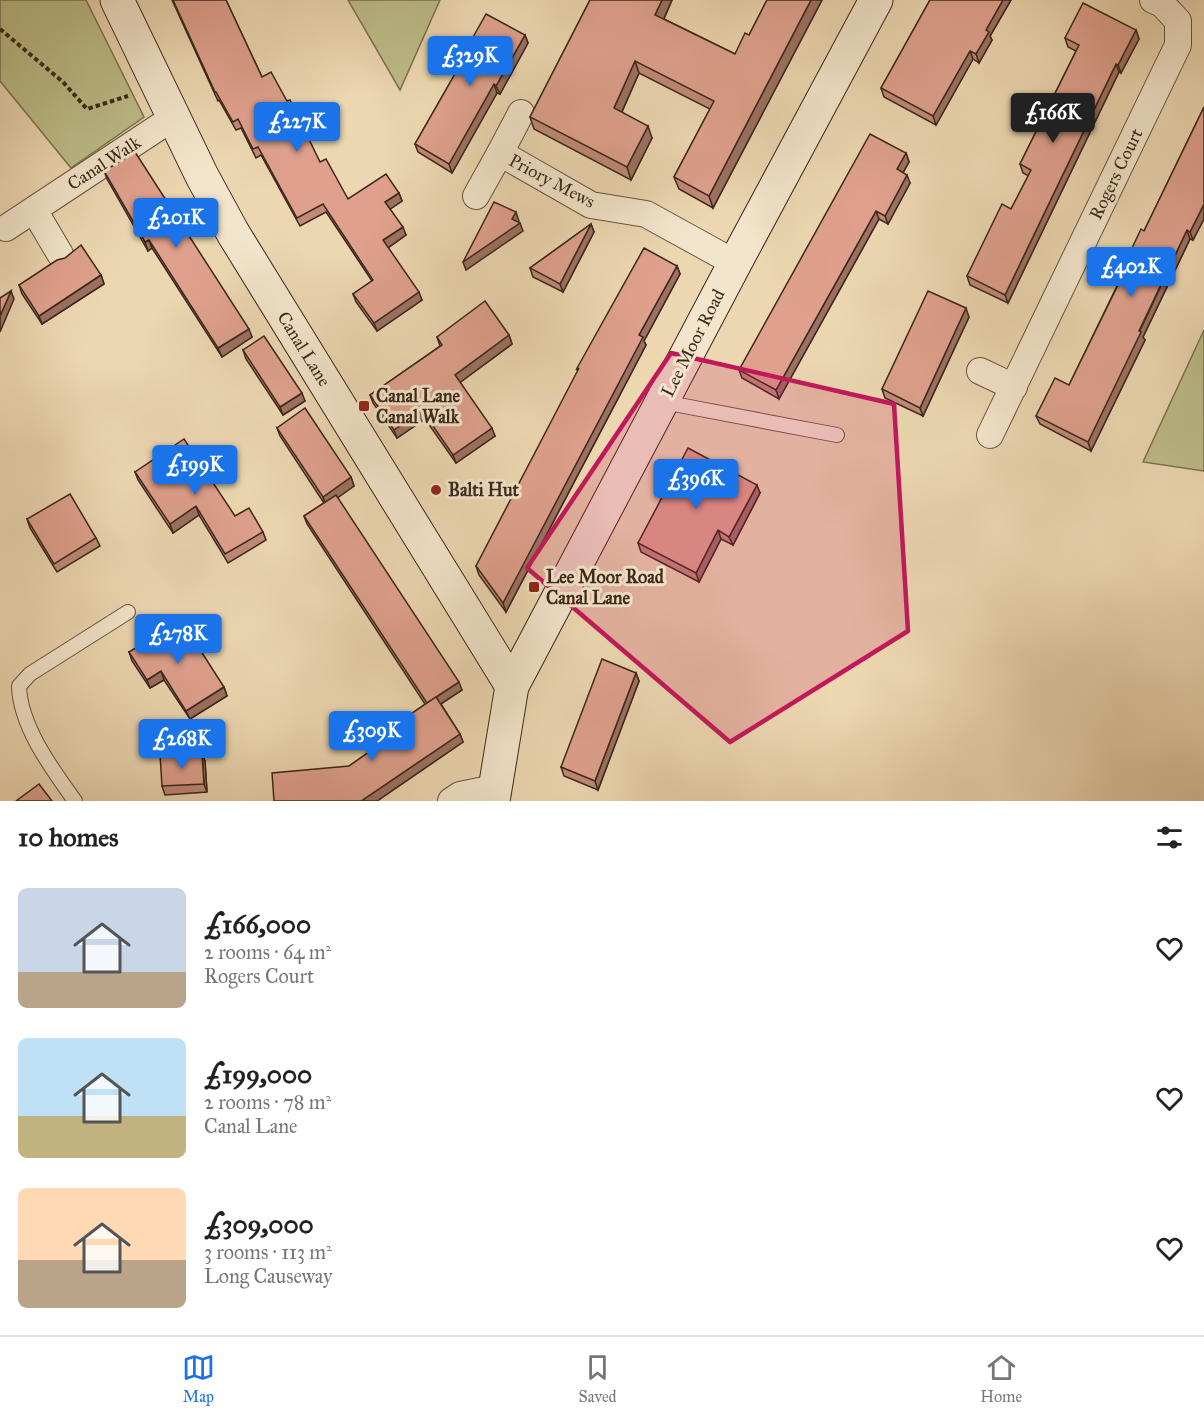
<!DOCTYPE html>
<meta charset="utf-8">
<style>
:root{--surface:#fff;--page:#f2f2f2;--text:#222;--muted:#767676;--line:#e0e0e0;--accent:#1a73e8}
body{margin:0;font-family:"IM FELL Great Primer",serif;background:var(--page);color:var(--text);height:100vh;display:flex;flex-direction:column;font-size:22px;white-space:nowrap}
*{box-sizing:border-box;margin:0}
p{font-size:20px;color:var(--muted)}
.icon{flex:none;width:33px;height:33px;fill:none;stroke:currentColor;stroke-width:2;stroke-linecap:round;stroke-linejoin:round}
.map{position:relative;height:801px;overflow:hidden}
.details{display:flex;flex-direction:column;background:var(--surface);flex:1}
.details>*{flex:none}
.price{position:absolute;translate:-50% -51px;padding:0 14px;border-radius:6px;background:var(--accent);color:#fff;font-size:20px;line-height:39px;filter:drop-shadow(0 2px 3px #0008)}
.price::after{content:'';position:absolute;left:50%;top:36px;width:18px;height:14px;margin-left:-9px;background:inherit;clip-path:polygon(0 0,100% 0,50% 100%)}
.price.current{background:#222;color:#fff}
ul{padding:0;list-style:none}
li{display:flex;align-items:center;gap:18px;height:150px;padding:0 18px}
li span{display:grid;place-items:center;flex:none;width:168px;height:120px;border-radius:9px;color:#555}
li>.icon{margin-inline-start:auto}
span .icon{width:72px;height:72px;fill:#fffc;stroke-width:1}
li b{font-size:26px}
h2{display:flex;justify-content:space-between;align-items:center;height:72px;padding:0 18px;font-size:26px}
.menu{display:flex;justify-content:space-around;align-items:center;height:84px;border-top:2px solid var(--line);background:var(--surface);font-size:16px;color:var(--muted)}
.menu a{display:grid;justify-items:center;gap:3px}
.menu .current{color:var(--accent)}
.map>svg:first-child{display:block}
.green{fill:#bdbd88;stroke:#7c7251;stroke-width:1.5}
.lines{fill:none;stroke-linecap:round;stroke-linejoin:round}
.lane-casing{stroke:#685340;stroke-width:16}
.street-casing{stroke:#685340;stroke-width:28}
.secondary-casing{stroke:#3c271a;stroke-width:35}
.path{stroke:#3c271a;stroke-width:4;stroke-dasharray:4.5 3;stroke-linecap:butt}
.lane{stroke:#f3e5cc;stroke-width:14}
.street{stroke:#f3e5cc;stroke-width:26}
.secondary{stroke:#f3e5cc;stroke-width:33}
.wall{fill:#c08a79;stroke:#3c271a;stroke-width:1.5}
.shaded-wall{fill:#9c7163;stroke:#3c271a;stroke-width:1.5}
.building{fill:#dfa18d;stroke:#3c271a;stroke-width:1.5}
.marked{fill:#c2185b;fill-opacity:0.2;stroke:#c2185b;stroke-width:4.5;stroke-linejoin:round}
.poi-dot{fill:#8f2418;stroke:#f3e5cc;stroke-width:2}
.labels{text-anchor:middle;dominant-baseline:central;stroke-width:6;stroke-linejoin:round;paint-order:stroke}
.street-label{font-size:18px;fill:#3c271a;stroke:#f3e5cc}
.poi-label{font-size:18px;font-weight:bold;fill:#3c271a;stroke:#f3e5cc;text-anchor:start}
</style>
<div class="map">
<svg width="1204" height="801" viewBox="0 0 1204 801">
<rect width="100%" height="100%" fill="#ecd7b1"/>
<filter id="stains"><feTurbulence type="fractalNoise" baseFrequency=".00333" numOctaves="4"/><feColorMatrix values="0 0 0 0 .2 0 0 0 0 .09 0 0 0 0 .02 0 0 0 .5 -.17"/></filter>
<radialGradient id="worn" r=".72"><stop offset=".6" stop-color="#630" stop-opacity="0"/><stop offset="1" stop-color="#630" stop-opacity=".3"/></radialGradient>
<g class="green">
<path d="M0 0H86L144 117 71 168 0 81Z"/>
<path d="M348 0H440L400 90Z"/>
<path d="M1204 330V471L1143 462Z"/>
</g>
<g class="lines">
<g class="lane-casing">
<g id="lane">
<path d="M663 402 837 435"/>
<path d="M75 801C52 769 20 726 19 686L30 674 128 612"/>
</g>
</g>
<g class="street-casing">
<g id="street">
<path d="M500 153 521 113"/>
<path d="M476 196 500 153 591 205 646 214 735 263"/>
<path d="M34 210 60 254"/>
<path d="M6 228 174 117"/>
<path d="M980 371 1014 387"/>
<path d="M990 435 1178 45V21L1162 4 1153 0"/>
<path d="M451 801 460 795 494 788"/>
</g>
</g>
<g class="secondary-casing">
<g id="secondary">
<path d="M117 0 202 176 233 233 512 686"/>
<path d="M493 801 512 686 735 263 876 0"/>
</g>
</g>
<path class="path" d="M0 29 63 82 87 109 128 96"/>
<use href="#lane" class="lane"/>
<use href="#street" class="street"/>
<use href="#secondary" class="secondary"/>
</g>
<g class="wall">
<path d="M172 0H226L262 77 320 162 348 199 399 193 402 201 390 209 406 235 388 248 422 300 377 331 356 302 353 294 372 281 326 212 300 226 261 155 256 158 241 128 236 130 219 100 218 101Z"/>
<path d="M590 0H672L664 19 735 54 749 35 767 0H822L713 208 679 189 674 177 710 109 639 73 622 112 652 138 631 180 534 129 530 117Z"/>
<path d="M930 0H1011L990 36 992 40 979 63 973 59 936 125 884 97 881 88Z"/>
<path d="M1136 30 1139 39 1121 73 1119 72 1008 303 970 285 967 276 1011 209 1029 176 1023 173 1020 164 1076 51 1068 47 1065 38Z"/>
<path d="M525 35 528 43 500 94 497 93 452 173 418 152 415 144 459 67 458 64Z"/>
<path d="M1204 107V219L1193 240 1190 239 1143 337 1145 340 1091 451 1040 424 1036 416 1069 385 1117 286 1116 282 1144 231Z"/>
<path d="M906 153 909 162 903 173 910 183 888 224 879 219 779 399 742 378 739 370Z"/>
<path d="M104 171 252 337 222 357 152 248 148 251 107 179Z"/>
<path d="M591 224 594 232 563 292 533 277 530 268Z"/>
<path d="M677 266 680 274 644 341 646 345 506 612 479 575 476 566Z"/>
<path d="M101 275 104 284 42 324 22 294 19 285Z"/>
<path d="M969 317 923 416 885 398 882 389Z"/>
<path d="M509 335 512 344 460 382 495 436 456 463 425 419 397 438 373 403 370 395 440 346 437 337Z"/>
<path d="M243 350 305 401 283 415 246 359Z"/>
<path d="M277 428 351 477 354 486 337 498 462 690 441 704 460 734 463 742 377 801H274L349 766 401 730 398 723 425 704 307 524 304 516 324 503 280 436Z"/>
<path d="M135 472 235 516 263 532 266 540 228 563 199 515 173 533 138 480Z"/>
<path d="M760 493 733 545 721 539 699 582 641 552 638 543Z"/>
<path d="M27 519 96 538 100 546 57 572 30 528Z"/>
<path d="M129 652 224 687 227 696 190 719 164 680 150 688 132 661Z"/>
<path d="M636 673 639 681 598 790 564 776 561 767Z"/>
<path d="M202 753 205 761 207 792 165 795 162 786Z"/>
</g>
<g class="shaded-wall">
<path d="M662 0H672L660 27 655 15Z"/>
<path d="M811 0H822L713 208 709 196Z"/>
<path d="M1003 0H1011L990 36 992 40 979 63 976 54 986 30Z"/>
<path d="M1136 30 1139 39 1121 73 1118 65Z"/>
<path d="M525 35 528 43 500 94 496 86Z"/>
<path d="M970 51 973 59 936 125 933 116Z"/>
<path d="M635 61 639 73 618 120 614 108Z"/>
<path d="M1116 64 1119 72 1008 303 1005 295Z"/>
<path d="M494 84 497 93 452 173 449 164Z"/>
<path d="M648 126 652 138 631 180 627 167Z"/>
<path d="M906 153 909 162 900 178 897 169Z"/>
<path d="M907 175 910 183 888 224 885 216Z"/>
<path d="M399 193 402 201 389 210 385 202Z"/>
<path d="M1204 204V219L1193 240 1190 232Z"/>
<path d="M876 211 879 219 779 399 776 390Z"/>
<path d="M516 212 519 221 516 225 520 223 523 231 466 270 463 262 512 219Z"/>
<path d="M591 224 594 232 563 292 560 284Z"/>
<path d="M403 227 406 235 386 249 383 240Z"/>
<path d="M1187 230 1190 239 1143 337 1145 340 1091 451 1088 442Z"/>
<path d="M149 240 152 248 148 251 145 242Z"/>
<path d="M677 266 680 274 644 341 646 345 506 612 503 603 639 335Z"/>
<path d="M101 275 104 284 42 324 39 316Z"/>
<path d="M11 291 14 299 0 332V316Z"/>
<path d="M419 292 422 300 377 331 374 323Z"/>
<path d="M966 308 969 317 923 416 920 408Z"/>
<path d="M249 329 252 337 222 357 218 348Z"/>
<path d="M509 335 512 344 458 384 455 375Z"/>
<path d="M302 393 305 401 283 415 280 407Z"/>
<path d="M422 410 425 419 397 438 394 430Z"/>
<path d="M492 428 495 436 456 463 453 455Z"/>
<path d="M351 477 354 486 326 506 323 497Z"/>
<path d="M757 485 760 493 733 545 729 537Z"/>
<path d="M196 506 199 515 173 533 170 524Z"/>
<path d="M718 530 721 539 699 582 696 573Z"/>
<path d="M161 671 164 680 150 688 147 680Z"/>
<path d="M636 673 639 681 598 790 595 781Z"/>
<path d="M459 682 462 690 430 711 427 703Z"/>
<path d="M224 687 227 696 190 719 186 711Z"/>
<path d="M460 734 463 742 377 801H361Z"/>
<path d="M202 753 205 761 207 792 204 784Z"/>
</g>
<g class="building">
<path d="M173 0H226L262 77 271 72 287 101 290 100 320 162 326 159 348 199 386 174 399 193 385 202 403 227 383 240 419 292 374 323 353 294 373 280 323 204 297 218 258 147 253 149 238 119 233 122 216 92H215Z"/>
<path d="M590 0H662L655 15 735 54 745 33 749 35 767 0H811L709 196 674 177 714 101 635 61 614 108 648 126 627 167 530 117Z"/>
<path d="M930 0H1003L986 30 989 32 976 54 970 51 933 116 881 88Z"/>
<path d="M1083 3 1136 30 1118 65 1116 64 1005 295 967 276 1002 204 1011 209 1031 170 1020 164 1079 45 1065 38Z"/>
<path d="M486 14 525 35 496 86 494 84 449 164 415 144 460 65 458 64Z"/>
<path d="M1204 107V204L1190 232 1187 230 1139 331 1141 332 1088 442 1036 416 1055 378 1069 385 1119 283 1116 282 1141 229 1144 231Z"/>
<path d="M870 134 906 153 897 169 907 175 885 216 876 211 776 390 739 370Z"/>
<path d="M135 152 249 329 218 348 149 240 145 242 104 171Z"/>
<path d="M494 202 516 212 512 219 520 223 463 262Z"/>
<path d="M591 224 560 284 530 268Z"/>
<path d="M81 245 101 275 39 316 19 285 57 260 65 258Z"/>
<path d="M644 248 677 266 639 335 643 337 503 603 476 566 579 368 576 370Z"/>
<path d="M11 291 0 316V298Z"/>
<path d="M928 291 966 308 920 408 882 389Z"/>
<path d="M485 301 509 335 455 375 492 428 453 455 422 410 394 430 370 395 442 345 437 337Z"/>
<path d="M264 336 302 393 280 407 243 350Z"/>
<path d="M305 408 351 477 323 497 277 428Z"/>
<path d="M184 439 235 516 249 508 263 532 225 554 196 506 170 524 135 472Z"/>
<path d="M688 448 757 485 729 537 718 530 696 573 638 543Z"/>
<path d="M70 494 96 538 54 564 27 519Z"/>
<path d="M336 495 459 682 427 703 304 516Z"/>
<path d="M181 620 224 687 186 711 161 671 147 680 129 652Z"/>
<path d="M602 659 636 673 595 781 561 767Z"/>
<path d="M436 697 460 734 361 801H274L272 773 349 766 402 729 398 723Z"/>
<path d="M202 753 204 784 162 786 160 755Z"/>
<path d="M39 784 52 801H16Z"/>
</g>
<path class="marked" d="M671 353 894 404 908 631 730 742 527 568Z"/>
<g class="poi-dot">
<rect x="358" y="400" width="12" height="12" rx="3"/>
<circle cx="436" cy="490" r="6"/>
<rect x="528" y="581" width="12" height="12" rx="3"/>
</g>
<g class="labels">
<g class="street-label">
<text transform="translate(104 163) rotate(-33)">Canal Walk</text>
<text transform="translate(1116 174) rotate(-64)">Rogers Court</text>
<text transform="translate(552 181) rotate(28)">Priory Mews</text>
<text transform="translate(693 343) rotate(-63)">Lee Moor Road</text>
<text transform="translate(304 349) rotate(58)">Canal Lane</text>
</g>
<g class="poi-label">
<text x="376" y="396">Canal Lane<tspan x="376" dy="21">Canal Walk</tspan></text>
<text x="448" y="490">Balti Hut</text>
<text x="546" y="577">Lee Moor Road<tspan x="546" dy="21">Canal Lane</tspan></text>
</g>
</g>
<rect width="100%" height="100%" filter="url(#stains)"/>
<rect width="100%" height="100%" fill="url(#worn)"/>
</svg>
<b class="price" style="left:470px;top:87px">£329K</b>
<b class="price current" style="left:1053px;top:144px">£166K</b>
<b class="price" style="left:297px;top:153px">£227K</b>
<b class="price" style="left:176px;top:249px">£201K</b>
<b class="price" style="left:1131px;top:298px">£402K</b>
<b class="price" style="left:195px;top:496px">£199K</b>
<b class="price" style="left:696px;top:510px">£396K</b>
<b class="price" style="left:178px;top:665px">£278K</b>
<b class="price" style="left:372px;top:762px">£309K</b>
<b class="price" style="left:182px;top:770px">£268K</b>
</div>
<section class="details">
<h2>10 homes<svg class="icon" aria-label="filters" viewBox="0 0 24 24"><path d="M4 7h16M4 17h16"/><circle cx="9" cy="7" r="2"/><circle cx="15" cy="17" r="2"/></svg></h2>
<ul>
<li><span style="background:linear-gradient(#c9d6e8 70%,#b9a48a 0)"><svg class="icon" aria-label="home" viewBox="0 0 24 24"><path d="M3 11l9-7 9 7M6 9v11h12V9"/></svg></span><div><b>£166,000</b><p>2 rooms · 64 m²</p><p>Rogers Court</p></div><svg class="icon" aria-label="heart" viewBox="0 0 24 24"><path d="M12 20l-8-8c-3-5 5-10 8-4 3-6 11-1 8 4z"/></svg></li>
<li><span style="background:linear-gradient(#bfe0f5 65%,#c2b280 0)"><svg class="icon" aria-label="home" viewBox="0 0 24 24"><path d="M3 11l9-7 9 7M6 9v11h12V9"/></svg></span><div><b>£199,000</b><p>2 rooms · 78 m²</p><p>Canal Lane</p></div><svg class="icon" aria-label="heart" viewBox="0 0 24 24"><path d="M12 20l-8-8c-3-5 5-10 8-4 3-6 11-1 8 4z"/></svg></li>
<li><span style="background:linear-gradient(#ffd9b3 60%,#b9a48a 0)"><svg class="icon" aria-label="home" viewBox="0 0 24 24"><path d="M3 11l9-7 9 7M6 9v11h12V9"/></svg></span><div><b>£309,000</b><p>3 rooms · 113 m²</p><p>Long Causeway</p></div><svg class="icon" aria-label="heart" viewBox="0 0 24 24"><path d="M12 20l-8-8c-3-5 5-10 8-4 3-6 11-1 8 4z"/></svg></li>
</ul>
</section>
<nav class="menu">
<a class="current"><svg class="icon" aria-label="map" viewBox="0 0 24 24"><path d="M3 6l6-2 6 2 6-2v14l-6 2-6-2-6 2zM9 4v14M15 6v14"/></svg>Map</a>
<a><svg class="icon" aria-label="saved" viewBox="0 0 24 24"><path d="M7 4h10v16l-5-4-5 4z"/></svg>Saved</a>
<a><svg class="icon" aria-label="home" viewBox="0 0 24 24"><path d="M3 11l9-7 9 7M6 9v11h12V9"/></svg>Home</a>
</nav>
